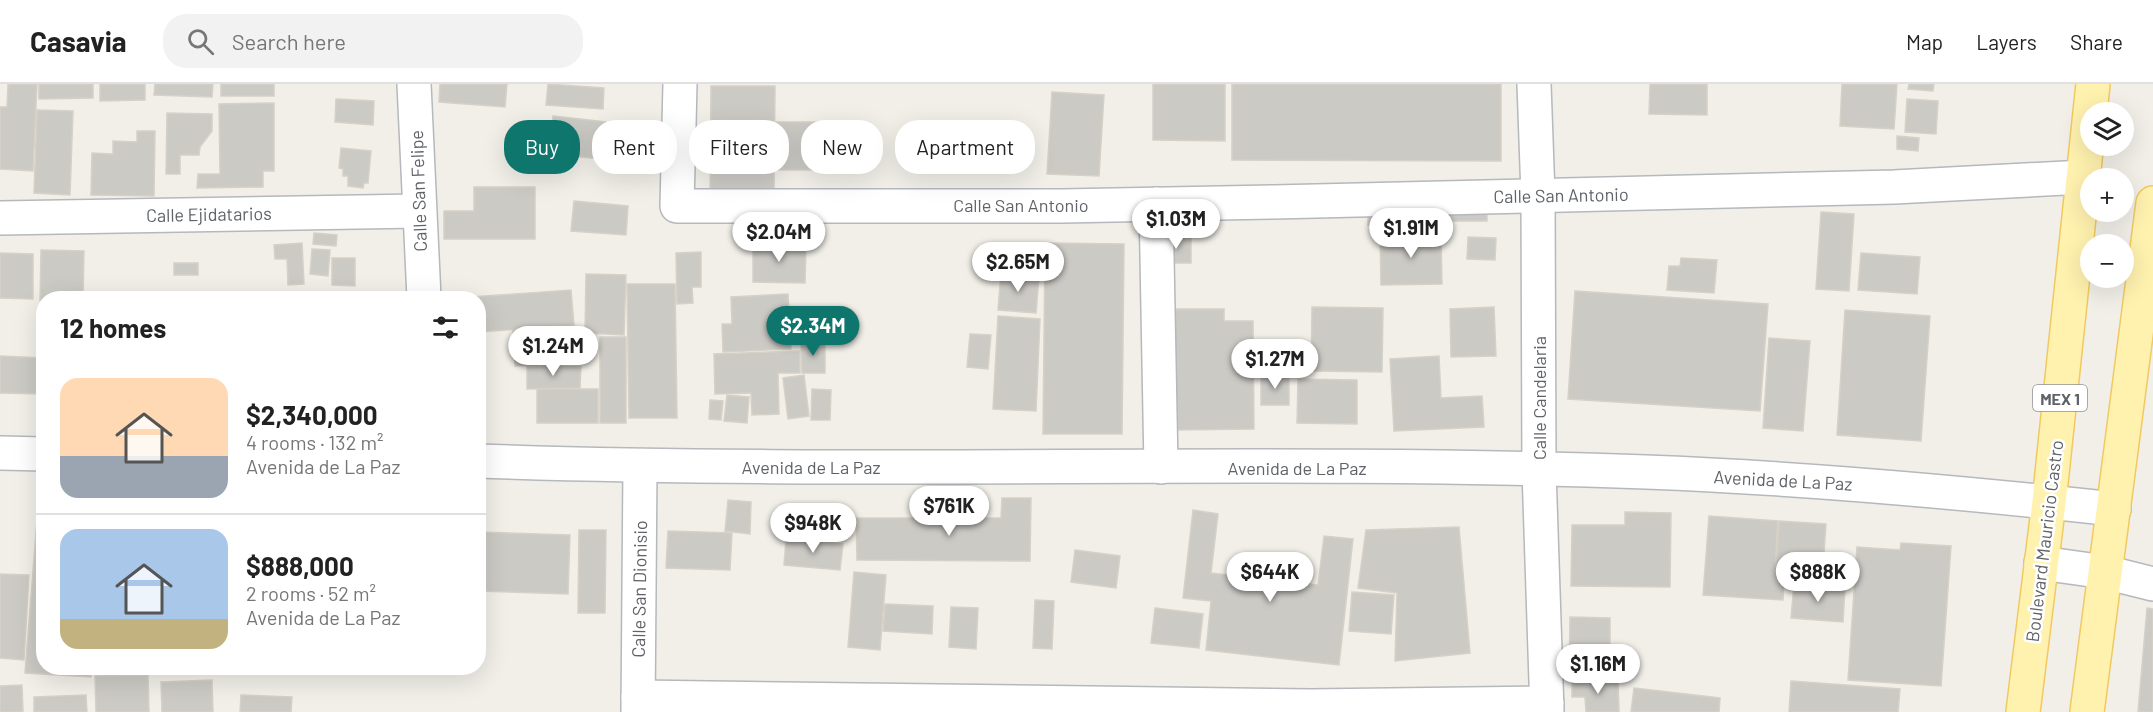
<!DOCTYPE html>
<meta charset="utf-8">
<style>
:root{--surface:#fff;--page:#f2f2f2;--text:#222;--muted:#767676;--line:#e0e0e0;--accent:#0f766e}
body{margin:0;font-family:Barlow,sans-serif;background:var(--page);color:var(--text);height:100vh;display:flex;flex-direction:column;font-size:22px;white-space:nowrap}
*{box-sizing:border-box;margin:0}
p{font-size:20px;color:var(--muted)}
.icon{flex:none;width:33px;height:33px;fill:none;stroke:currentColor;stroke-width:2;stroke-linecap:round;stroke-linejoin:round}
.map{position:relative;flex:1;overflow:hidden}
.drawer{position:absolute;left:36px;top:207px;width:450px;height:384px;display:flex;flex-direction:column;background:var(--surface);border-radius:24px;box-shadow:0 6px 24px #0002}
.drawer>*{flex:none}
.hud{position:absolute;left:504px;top:36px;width:570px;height:54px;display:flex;gap:12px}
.buttons{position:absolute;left:2080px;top:18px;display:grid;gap:12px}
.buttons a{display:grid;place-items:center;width:54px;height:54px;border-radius:50%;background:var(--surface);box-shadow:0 6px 24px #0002;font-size:30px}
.price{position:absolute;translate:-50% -51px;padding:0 14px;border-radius:21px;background:#fff;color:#222;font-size:20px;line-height:39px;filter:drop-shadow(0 2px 3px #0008)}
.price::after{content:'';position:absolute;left:50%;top:36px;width:18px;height:14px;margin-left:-9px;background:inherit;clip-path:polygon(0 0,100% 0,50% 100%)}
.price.active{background:var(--accent);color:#fff}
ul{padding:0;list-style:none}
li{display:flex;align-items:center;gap:18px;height:150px;padding:0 24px}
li+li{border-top:2px solid var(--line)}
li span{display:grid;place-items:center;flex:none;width:168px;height:120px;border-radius:18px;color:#555}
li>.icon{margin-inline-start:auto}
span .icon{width:72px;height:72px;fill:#fffc;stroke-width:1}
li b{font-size:26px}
h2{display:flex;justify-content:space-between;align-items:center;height:72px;padding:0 24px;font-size:26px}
.chip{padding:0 21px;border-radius:24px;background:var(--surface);box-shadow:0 6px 24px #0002;font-size:21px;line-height:54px}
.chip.active{background:var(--accent);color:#fff}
header{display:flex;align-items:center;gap:36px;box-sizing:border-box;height:84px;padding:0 30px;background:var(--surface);border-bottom:2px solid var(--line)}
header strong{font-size:28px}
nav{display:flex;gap:33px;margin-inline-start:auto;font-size:21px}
.search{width:420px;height:54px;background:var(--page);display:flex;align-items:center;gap:15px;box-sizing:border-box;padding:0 21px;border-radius:24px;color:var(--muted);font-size:22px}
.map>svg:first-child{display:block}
.building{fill:#cccac5;stroke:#d6d1c6;stroke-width:1.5}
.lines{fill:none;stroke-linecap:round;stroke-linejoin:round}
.minor-casing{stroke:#b5b8bc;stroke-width:36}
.major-casing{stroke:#f2c960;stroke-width:36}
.minor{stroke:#fff;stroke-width:33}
.major{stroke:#fff2af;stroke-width:33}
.labels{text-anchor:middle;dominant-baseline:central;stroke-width:5;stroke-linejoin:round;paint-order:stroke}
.shield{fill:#fff;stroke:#8f9295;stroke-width:1.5}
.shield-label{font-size:16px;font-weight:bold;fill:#5f6368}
.street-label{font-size:18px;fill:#5f6368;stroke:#fff}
</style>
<header>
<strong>Casavia</strong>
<div class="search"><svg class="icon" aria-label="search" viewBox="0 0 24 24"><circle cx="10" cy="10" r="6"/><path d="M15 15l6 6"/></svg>Search here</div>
<nav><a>Map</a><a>Layers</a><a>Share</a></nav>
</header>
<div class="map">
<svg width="2153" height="628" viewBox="0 0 2153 628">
<rect width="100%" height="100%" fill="#f1efe8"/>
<g class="building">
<path d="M8 0H37L33 87 0 85V23H7Z"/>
<path d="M39 0H93V14L39 15Z"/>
<path d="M100 0H145V16L100 17Z"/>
<path d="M155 0H213L212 13 154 11Z"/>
<rect x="221" y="0" width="53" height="12"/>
<path d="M440 0H507L505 23 439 18Z"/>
<path d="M548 0 604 4 603 25 546 21Z"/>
<path d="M1153 0H1225V57L1153 56Z"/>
<path d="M1232 0H1501V77L1232 76Z"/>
<path d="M1650 0H1707V31L1649 30Z"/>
<path d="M1842 0H1897L1894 45 1840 42Z"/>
<path d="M1909 0H1934L1933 7 1908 5Z"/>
<path d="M711 2H775L774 110H710Z"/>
<path d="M1052 8 1104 11 1099 92 1047 90Z"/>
<path d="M336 15 374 17 373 41 335 38Z"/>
<path d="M1907 15 1938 17 1936 50 1905 48Z"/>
<path d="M274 19V87H263V103L197 104 198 90H220L219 20Z"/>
<path d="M37 26 73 27 70 111 34 109Z"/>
<path d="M167 29 212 30V47L200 63 199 71H180V90H166Z"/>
<path d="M553 32 606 38 604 65 643 69V79L549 70Z"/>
<path d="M776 38H842V86H777Z"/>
<path d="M137 47H155L154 112 91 111 92 69 113 70V57L137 58Z"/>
<path d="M1897 52 1919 54 1918 67 1897 65Z"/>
<path d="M341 64 371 67 368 99H364L363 104 348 102V92H343V85L339 84Z"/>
<path d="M474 103H535V155H444V127H474Z"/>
<path d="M574 117 628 122 626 151 571 147Z"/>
<rect x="1436" y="120" width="51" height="17"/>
<path d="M1368 123 1415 124V141H1368Z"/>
<path d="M1821 128 1854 130 1849 207 1816 205Z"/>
<path d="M314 149 337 151 336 162 313 160Z"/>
<path d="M1441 149 1442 200 1381 201 1380 150Z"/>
<path d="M1191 153V179H1161L1160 154Z"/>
<path d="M1468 153 1496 154 1495 176 1467 175Z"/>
<path d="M302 159 304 200 288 201 287 175H275L274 161Z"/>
<path d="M1045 159 1124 160 1122 350H1043Z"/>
<path d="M753 160 806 161 805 199 753 198Z"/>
<path d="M312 165 330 166 328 192 310 190Z"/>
<path d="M41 166 84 167 83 214H44V218L40 217Z"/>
<path d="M701 168V203H692L693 219 677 220 676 169Z"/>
<path d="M0 169 33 170V215L0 214Z"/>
<path d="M1861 169 1920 173 1917 210 1858 206Z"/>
<path d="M332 174H355V202L332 201Z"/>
<path d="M1681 174 1717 176 1714 209 1667 206 1669 182H1680Z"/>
<rect x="174" y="179" width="24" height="12"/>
<path d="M1001 188 1039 192 1036 229 998 226Z"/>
<path d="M586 190 626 191 624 251 585 249Z"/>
<path d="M627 200H675L677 334H629Z"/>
<path d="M571 206 574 241 478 248V214L471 213Z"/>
<path d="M1575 207 1768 220 1760 327 1568 315Z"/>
<path d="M788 210 791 265 723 268 722 240H732L731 213Z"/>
<path d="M1312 223 1383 224 1382 288 1311 287Z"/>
<path d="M1494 223 1496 272 1451 273 1450 225Z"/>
<path d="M1172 225H1224V237H1253L1254 345 1174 346Z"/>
<path d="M1845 226 1930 232 1921 357 1837 351Z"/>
<path d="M998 232 1040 235 1036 327 993 325Z"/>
<path d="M572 244 574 279 515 282 513 247Z"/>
<path d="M970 250 991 251 988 285 967 283Z"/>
<rect x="600" y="253" width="26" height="86"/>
<path d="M1769 254 1810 257 1803 347 1763 344Z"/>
<path d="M825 256V289H802L801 257Z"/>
<path d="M800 267V289H778L779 330 752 331 751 309 715 310 714 270Z"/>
<path d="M0 272 44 274 42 310 0 309Z"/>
<path d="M1439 272 1441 314 1482 312 1484 343 1394 347 1390 275Z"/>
<path d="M527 282 581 283 580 304 527 305Z"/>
<path d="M804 291 809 332 788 335 783 294Z"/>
<path d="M1261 291 1289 292V321H1261Z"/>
<path d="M1298 295 1357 296V340L1297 339Z"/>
<rect x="537" y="305" width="61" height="34"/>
<path d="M812 305 831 306 830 336H811Z"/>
<path d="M727 311 749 313 747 339 724 337Z"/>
<path d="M710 316 723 317 721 336 709 335Z"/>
<path d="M1002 414H1031L1030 477 857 476 856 434H1001Z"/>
<path d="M728 416 751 418 750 450 725 447Z"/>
<path d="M38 423 44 424V584H92L91 593 25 589Z"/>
<path d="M1193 426 1218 430 1211 489 1318 501 1324 452 1353 455 1339 581 1206 566 1211 517 1183 514Z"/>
<path d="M1625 428 1671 429 1670 503 1571 502 1572 441H1625Z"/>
<path d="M1709 432 1778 437 1775 483H1785L1783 516 1703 511Z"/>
<path d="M1779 437 1826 440 1822 498 1786 495V482H1776Z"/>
<path d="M1459 443 1470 569 1395 577 1397 509 1358 504 1366 446Z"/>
<path d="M579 446H606L605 529H578Z"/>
<path d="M668 447 732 449 730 486 666 484Z"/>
<path d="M478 448 570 451 568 510 478 507Z"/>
<path d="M786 455 843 460 840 486 784 481Z"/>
<path d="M1901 459 1951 462 1941 602 1848 596 1857 463 1900 466Z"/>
<path d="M1075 466 1120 472 1116 504 1071 498Z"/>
<path d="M854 488 886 491 880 566 848 563Z"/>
<path d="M0 490 29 491 24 576 0 574Z"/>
<path d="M1794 500 1845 503 1843 538 1791 534Z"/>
<path d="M1352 508 1394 511 1391 550 1349 547Z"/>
<path d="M1035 516 1054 517 1052 565 1033 564Z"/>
<path d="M885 520 933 522 932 550 883 547Z"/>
<path d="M951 523 978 524 976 565 949 563Z"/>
<path d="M1155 524 1203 530 1199 564 1151 559Z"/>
<path d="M2147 524 2153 525V628H2138Z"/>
<path d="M1570 533 1610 534V591H1569Z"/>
<path d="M148 591 149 628H96L95 592Z"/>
<path d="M212 596 213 628H162L161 598Z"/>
<path d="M1618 596 1619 628H1586L1585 613H1572V597Z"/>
<path d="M1791 597 1900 605 1898 628H1789Z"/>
<path d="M22 601 23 628H0V602Z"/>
<path d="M1634 604 1720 614 1719 628H1631Z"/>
<path d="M86 611 87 628H34V613Z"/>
<path d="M241 611 292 613 291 628H240Z"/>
</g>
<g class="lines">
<g class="minor-casing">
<g id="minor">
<path d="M414 0 424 214"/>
<path d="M680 0 677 122H1062L1274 118 1894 103 2084 93"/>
<path d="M1534 0 1538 111 1539 386 1547 628"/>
<path d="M1156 120 1161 383"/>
<path d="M0 134 418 127"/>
<path d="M0 369 44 370"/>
<path d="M478 377C868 391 1257 374 1646 388 1803 394 1958 408 2114 425"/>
<path d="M2041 479 2105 488 2153 500"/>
<path d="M638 613 1311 622 1547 619"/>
<path d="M638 628 640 383"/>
</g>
</g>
<g class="major-casing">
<g id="major">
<path d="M2023 628 2049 418 2093 0"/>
<path d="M2087 628 2153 119"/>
</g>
</g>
<use href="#minor" class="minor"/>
<use href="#major" class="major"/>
</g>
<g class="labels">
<rect class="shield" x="2033" y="301" width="54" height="26" rx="4.5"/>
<g class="shield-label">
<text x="2060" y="314">MEX 1</text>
</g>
<g class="street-label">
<text transform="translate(418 107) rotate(-92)">Calle San Felipe</text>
<text transform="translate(1561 111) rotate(-1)">Calle San Antonio</text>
<text x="1021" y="121">Calle San Antonio</text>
<text transform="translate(209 130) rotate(-1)">Calle Ejidatarios</text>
<text transform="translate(1539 314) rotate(-90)">Calle Candelaria</text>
<text x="811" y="383">Avenida de La Paz</text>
<text x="1297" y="384">Avenida de La Paz</text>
<text transform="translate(1783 396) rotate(3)">Avenida de La Paz</text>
<text transform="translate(2044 457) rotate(-83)">Boulevard Mauricio Castro</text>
<text transform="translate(639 505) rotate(-89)">Calle San Dionisio</text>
</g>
</g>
</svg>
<div class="buttons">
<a><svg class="icon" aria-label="layers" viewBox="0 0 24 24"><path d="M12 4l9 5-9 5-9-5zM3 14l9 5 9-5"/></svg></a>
<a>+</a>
<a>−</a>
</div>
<b class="price" style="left:1176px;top:166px">$1.03M</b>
<b class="price" style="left:1411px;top:175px">$1.91M</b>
<b class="price" style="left:779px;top:179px">$2.04M</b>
<b class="price" style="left:1018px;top:209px">$2.65M</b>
<b class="price active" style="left:813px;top:273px">$2.34M</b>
<b class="price" style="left:553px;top:293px">$1.24M</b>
<b class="price" style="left:1275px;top:306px">$1.27M</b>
<b class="price" style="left:949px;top:453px">$761K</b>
<b class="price" style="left:813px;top:470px">$948K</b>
<b class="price" style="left:1270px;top:519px">$644K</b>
<b class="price" style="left:1818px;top:519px">$888K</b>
<b class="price" style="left:1598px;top:611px">$1.16M</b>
<div class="hud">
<a class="chip active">Buy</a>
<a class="chip">Rent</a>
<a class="chip">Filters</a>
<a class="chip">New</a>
<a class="chip">Apartment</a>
</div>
<section class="drawer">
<h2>12 homes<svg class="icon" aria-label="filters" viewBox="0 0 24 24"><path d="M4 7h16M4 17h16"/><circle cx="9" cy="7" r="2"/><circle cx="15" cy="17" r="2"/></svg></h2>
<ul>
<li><span style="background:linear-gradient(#ffd9b3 65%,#9aa5b1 0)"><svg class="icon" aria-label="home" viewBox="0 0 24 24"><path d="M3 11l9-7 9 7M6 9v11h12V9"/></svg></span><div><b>$2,340,000</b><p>4 rooms · 132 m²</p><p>Avenida de La Paz</p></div></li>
<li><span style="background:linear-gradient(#a9c7e8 75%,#c2b280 0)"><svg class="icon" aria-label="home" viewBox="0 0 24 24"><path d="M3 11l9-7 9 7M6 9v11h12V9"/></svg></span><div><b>$888,000</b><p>2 rooms · 52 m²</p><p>Avenida de La Paz</p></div></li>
</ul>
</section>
</div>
